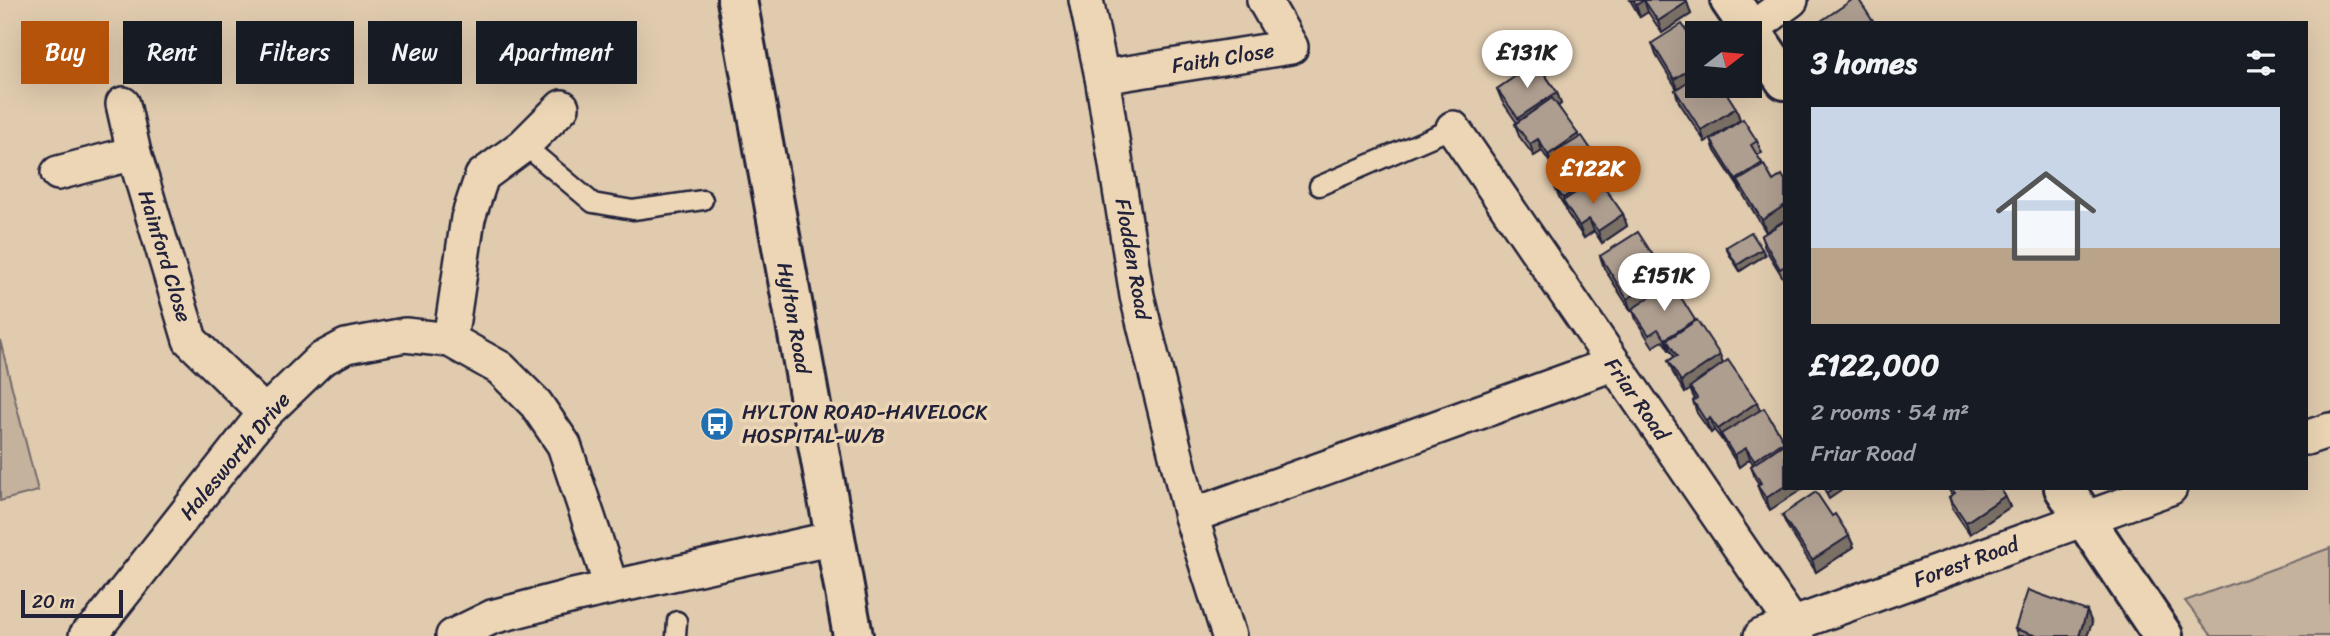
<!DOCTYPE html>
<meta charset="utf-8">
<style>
:root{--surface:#171b24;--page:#20242c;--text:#f1f3f6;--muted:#9ea1a6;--line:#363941;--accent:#b45309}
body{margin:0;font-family:Sriracha,sans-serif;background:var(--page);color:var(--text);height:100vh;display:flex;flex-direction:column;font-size:26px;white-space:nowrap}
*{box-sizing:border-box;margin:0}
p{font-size:23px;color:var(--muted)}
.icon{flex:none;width:38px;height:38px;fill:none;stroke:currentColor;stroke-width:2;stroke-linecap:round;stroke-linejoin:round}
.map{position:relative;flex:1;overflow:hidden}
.drawer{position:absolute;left:1783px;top:21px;width:525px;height:469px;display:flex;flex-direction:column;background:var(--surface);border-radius:0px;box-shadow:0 7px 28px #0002}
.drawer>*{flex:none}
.hud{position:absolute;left:21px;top:21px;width:665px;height:63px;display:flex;gap:14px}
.needle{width:46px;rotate:74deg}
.buttons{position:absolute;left:1685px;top:21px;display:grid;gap:14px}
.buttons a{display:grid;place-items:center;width:77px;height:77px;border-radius:0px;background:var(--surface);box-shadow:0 7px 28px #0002;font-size:35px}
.scale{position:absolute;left:21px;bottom:18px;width:102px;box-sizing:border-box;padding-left:7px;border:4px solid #22223b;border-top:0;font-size:19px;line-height:24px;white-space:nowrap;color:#22223b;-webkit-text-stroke:5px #ecd6b5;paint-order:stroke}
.price{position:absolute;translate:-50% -60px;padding:0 16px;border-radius:24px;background:#fff;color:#222;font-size:23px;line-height:46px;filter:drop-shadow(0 2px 4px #0008)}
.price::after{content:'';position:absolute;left:50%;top:42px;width:21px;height:16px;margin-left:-10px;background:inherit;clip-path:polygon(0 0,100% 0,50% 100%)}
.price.current{background:var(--accent);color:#fff}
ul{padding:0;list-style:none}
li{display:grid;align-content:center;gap:14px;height:371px;padding:0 28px}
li+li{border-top:2px solid var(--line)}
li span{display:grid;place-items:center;height:217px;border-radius:0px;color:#555}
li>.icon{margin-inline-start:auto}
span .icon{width:126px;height:126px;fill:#fffc;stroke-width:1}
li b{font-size:30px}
h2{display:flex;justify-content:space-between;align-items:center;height:84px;padding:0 28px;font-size:30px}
.chip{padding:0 24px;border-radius:0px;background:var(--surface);box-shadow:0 7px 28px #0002;font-size:24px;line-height:63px}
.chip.current{background:var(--accent);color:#fff}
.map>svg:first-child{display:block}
.green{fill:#c4b29d;stroke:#736a6c;stroke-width:2}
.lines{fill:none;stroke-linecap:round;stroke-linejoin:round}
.lane-casing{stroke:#22223b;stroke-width:23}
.street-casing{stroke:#22223b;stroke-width:38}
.secondary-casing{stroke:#22223b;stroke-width:44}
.lane{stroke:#ecd6b5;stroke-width:18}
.street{stroke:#ecd6b5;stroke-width:33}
.secondary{stroke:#ecd6b5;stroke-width:38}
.wall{fill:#96887c;stroke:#22223b;stroke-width:2}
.shaded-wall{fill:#7a6f65;stroke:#22223b;stroke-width:2}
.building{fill:#ae9e90;stroke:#22223b;stroke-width:2}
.labels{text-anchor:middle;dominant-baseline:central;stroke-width:7;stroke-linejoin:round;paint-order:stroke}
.street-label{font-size:21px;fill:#22223b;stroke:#ecd6b5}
.poi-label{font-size:21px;fill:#22223b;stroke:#ecd6b5;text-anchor:start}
</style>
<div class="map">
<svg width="2330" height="636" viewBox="0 0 2330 636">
<rect width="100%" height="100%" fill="#e0cbae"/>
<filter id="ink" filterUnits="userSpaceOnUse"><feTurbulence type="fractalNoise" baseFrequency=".0143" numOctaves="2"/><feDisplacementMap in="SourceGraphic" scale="14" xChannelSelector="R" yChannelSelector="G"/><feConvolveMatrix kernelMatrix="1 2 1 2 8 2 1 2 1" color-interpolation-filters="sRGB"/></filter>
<g filter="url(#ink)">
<g class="green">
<path d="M0 340 38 491 0 501Z"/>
<path d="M2330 548V636H2212L2185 601Z"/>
</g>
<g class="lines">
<g class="lane-casing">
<g id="lane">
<path d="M524 145 593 203 633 210 703 200"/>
<path d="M1319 186 1453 128"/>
<path d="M676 636 677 621"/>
</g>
</g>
<g class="street-casing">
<g id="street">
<path d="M1086 0 1102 77 1137 296 1191 516 1229 636"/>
<path d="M1750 30 1791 0"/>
<path d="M1102 77 1291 47 1264 0"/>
<path d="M123 104 134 153 190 340 265 413"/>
<path d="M1453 128 1793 625 1797 636"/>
<path d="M58 173 134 153"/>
<path d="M450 340 468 218 482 176 524 145 562 107"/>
<path d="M2306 438 2330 430"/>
<path d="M1191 516 1613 364"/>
<path d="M86 636 99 624 265 413 320 360 346 346 405 335 450 340 500 368 536 404 564 445 611 586"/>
<path d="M453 636 492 617 573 596 834 538"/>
<path d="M1761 636 2170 488"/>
</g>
</g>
<g class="secondary-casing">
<g id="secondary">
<path d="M737 0 853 636"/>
<path d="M1730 0 1785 80"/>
<path d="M2064 488 2163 636"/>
</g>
</g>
<use href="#lane" class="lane"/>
<use href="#street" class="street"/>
<use href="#secondary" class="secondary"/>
</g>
<g class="wall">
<path d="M1630 0H1686L1691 14 1662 33 1648 12 1640 17Z"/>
<path d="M1652 43 1698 86 1736 108 1740 120 1705 142 1679 102 1675 90 1677 89 1656 55Z"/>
<path d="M1521 53 1552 54 1554 61 1541 69 1557 92 1561 104 1558 106 1609 182 1603 186 1623 214 1627 226 1602 243 1594 231 1584 238 1567 213 1565 207 1560 199 1555 187 1560 184 1553 167 1560 163V162L1553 167 1542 151 1534 156 1519 136 1515 124 1517 123 1502 101 1497 89 1529 68 1523 60Z"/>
<path d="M1711 140 1757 141 1762 153 1757 155 1773 181 1785 180V220L1766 232 1741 191 1715 151Z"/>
<path d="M1785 221V281L1765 248 1761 236Z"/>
<path d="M1726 247 1765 255 1740 271 1729 254Z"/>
<path d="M1600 256 1665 274 1669 285 1695 321 1723 364 1770 510 1762 497 1757 485 1759 484 1755 478 1751 466 1753 464 1750 459 1739 467 1726 446 1723 440H1722L1714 430 1711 433 1697 413 1693 401 1695 400 1690 389 1685 393 1673 373 1668 361 1674 357 1670 350H1669L1663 341 1653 347 1636 320 1633 310 1631 311 1604 268Z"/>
<path d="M1948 488H2000L2005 496 2010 507 1970 534 1953 509 1949 497 1952 495Z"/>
<path d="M1782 515 1832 516 1849 536 1854 547 1816 572 1787 526Z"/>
<path d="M2092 623 2087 636H2018L2015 629Z"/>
</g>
<g class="shaded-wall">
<path d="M1644 0 1648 12 1640 17 1636 5Z"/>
<path d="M1687 2 1691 14 1662 33 1658 21Z"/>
<path d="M1552 54 1554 61 1533 75 1531 68Z"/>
<path d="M1698 64V78L1679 91 1674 79Z"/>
<path d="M1557 92 1561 104 1522 130 1518 118Z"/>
<path d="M1736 108 1740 120 1705 142 1701 130Z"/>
<path d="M1578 134 1582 146 1556 152 1560 162 1553 167 1548 155Z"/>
<path d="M1538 139 1542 151 1534 156 1530 144Z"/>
<path d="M1762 163 1766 175 1738 181 1741 191 1736 180Z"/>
<path d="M1605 170 1609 182 1568 209 1563 198Z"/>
<path d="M1785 205V220L1766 232 1762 220Z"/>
<path d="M1623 214 1627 226 1602 243 1598 231Z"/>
<path d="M1589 219 1594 231 1584 238 1579 226Z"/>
<path d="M1762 249 1765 255 1740 271 1737 265Z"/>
<path d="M1665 274 1669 286 1631 311 1627 299Z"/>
<path d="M1695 320 1699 331 1667 340 1670 350H1669L1665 339Z"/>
<path d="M1720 355 1724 367 1685 393 1681 381Z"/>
<path d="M1757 402 1761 414 1721 434 1723 440H1722L1718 429Z"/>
<path d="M1710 418 1714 430 1711 433 1706 421Z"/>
<path d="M1784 441 1785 455 1758 472 1754 460Z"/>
<path d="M1746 448 1750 459 1739 467 1734 455Z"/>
<path d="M1785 486V488H1804L1770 510 1766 498Z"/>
<path d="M1833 488H1845L1829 499 1826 493Z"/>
<path d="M2005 496 2010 507 1970 534 1966 522Z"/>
<path d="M1849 536 1854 547 1816 572 1812 560Z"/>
<path d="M2087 611 2092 623 2087 636H2079Z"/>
</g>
<g class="building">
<path d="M1633 0H1644L1636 5Z"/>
<path d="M1644 0H1686L1687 2 1658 21Z"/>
<path d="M1852 0H1859L1874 23H1818Z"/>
<path d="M1682 24 1693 40 1698 37V64L1674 79 1652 43Z"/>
<path d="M1541 39 1552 54 1538 64 1536 62 1530 67 1521 53Z"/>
<path d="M1536 62 1557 92 1518 118 1497 89Z"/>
<path d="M1698 75V86H1722L1736 108 1701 130 1675 90Z"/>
<path d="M1552 98 1578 134 1548 155 1538 139 1530 144 1515 124Z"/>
<path d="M1743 119 1757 141 1751 145 1762 163 1736 180 1711 140Z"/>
<path d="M1582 136 1605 170 1563 198 1555 187 1563 182 1553 167 1563 161 1556 152Z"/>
<path d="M1764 165 1773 181 1782 175 1785 180V205L1762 220 1738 181Z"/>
<path d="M1598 178 1623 214 1598 231 1589 219 1579 226 1563 201Z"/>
<path d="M1785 221V266L1780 269 1761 236Z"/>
<path d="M1638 232 1665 274 1627 299 1600 256Z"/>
<path d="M1751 232 1762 249 1737 265 1726 247Z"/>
<path d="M1672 283 1695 320 1665 339 1658 329 1649 335 1632 309Z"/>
<path d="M1697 320 1720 355 1681 381 1668 361 1677 356 1667 340Z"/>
<path d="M1728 360 1757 402 1718 429 1710 418 1706 421 1693 401 1697 398 1690 387Z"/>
<path d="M1764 408 1784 441 1754 460 1746 448 1734 455 1721 434Z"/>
<path d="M1785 443V486L1766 498 1757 485 1761 483 1751 466Z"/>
<path d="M1824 488H1833L1826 493Z"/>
<path d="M1951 488H2000L2005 496 1966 522 1949 497 1955 493Z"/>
<path d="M1816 492 1832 516 1835 514 1849 536 1812 560 1782 515Z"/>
<path d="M2028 590 2087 611 2079 636H2037L2015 629Z"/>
</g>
</g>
<defs>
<g id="bus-disc" transform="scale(1.75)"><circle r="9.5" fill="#1f6fb2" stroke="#ecd6b5"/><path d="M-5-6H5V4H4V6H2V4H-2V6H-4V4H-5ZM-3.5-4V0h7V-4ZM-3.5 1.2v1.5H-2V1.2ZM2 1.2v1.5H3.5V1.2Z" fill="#fff"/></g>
</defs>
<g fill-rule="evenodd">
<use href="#bus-disc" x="717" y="424"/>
</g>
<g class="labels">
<g class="street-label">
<text transform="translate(1223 58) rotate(-9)">Faith Close</text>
<text transform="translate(165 256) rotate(73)">Hainford Close</text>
<text transform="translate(1133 259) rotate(80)">Flodden Road</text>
<text transform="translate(794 318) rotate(80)">Hylton Road</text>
<text transform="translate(1637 399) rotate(55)">Friar Road</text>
<text transform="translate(235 456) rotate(-50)">Halesworth Drive</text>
<text transform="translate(1966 562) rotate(-20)">Forest Road</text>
</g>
<g class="poi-label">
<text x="742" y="412">HYLTON ROAD-HAVELOCK<tspan x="742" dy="24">HOSPITAL-W/B</tspan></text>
</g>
</g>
</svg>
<div class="buttons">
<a><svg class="needle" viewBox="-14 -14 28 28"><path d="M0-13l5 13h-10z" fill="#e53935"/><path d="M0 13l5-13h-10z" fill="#9ea1a6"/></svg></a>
</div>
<div class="scale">20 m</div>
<b class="price" style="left:1527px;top:90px">£131K</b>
<b class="price current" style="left:1593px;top:206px">£122K</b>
<b class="price" style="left:1664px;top:313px">£151K</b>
<div class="hud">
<a class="chip current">Buy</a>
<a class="chip">Rent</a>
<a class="chip">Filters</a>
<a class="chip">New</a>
<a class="chip">Apartment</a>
</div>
<section class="drawer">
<h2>3 homes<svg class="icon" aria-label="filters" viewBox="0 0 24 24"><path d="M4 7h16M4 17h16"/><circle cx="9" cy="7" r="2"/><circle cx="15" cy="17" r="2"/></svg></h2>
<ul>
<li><span style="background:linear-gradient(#c9d6e8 65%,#b9a48a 0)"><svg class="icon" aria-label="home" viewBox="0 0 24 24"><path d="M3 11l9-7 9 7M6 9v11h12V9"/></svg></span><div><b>£122,000</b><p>2 rooms · 54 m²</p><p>Friar Road</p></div></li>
</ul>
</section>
</div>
